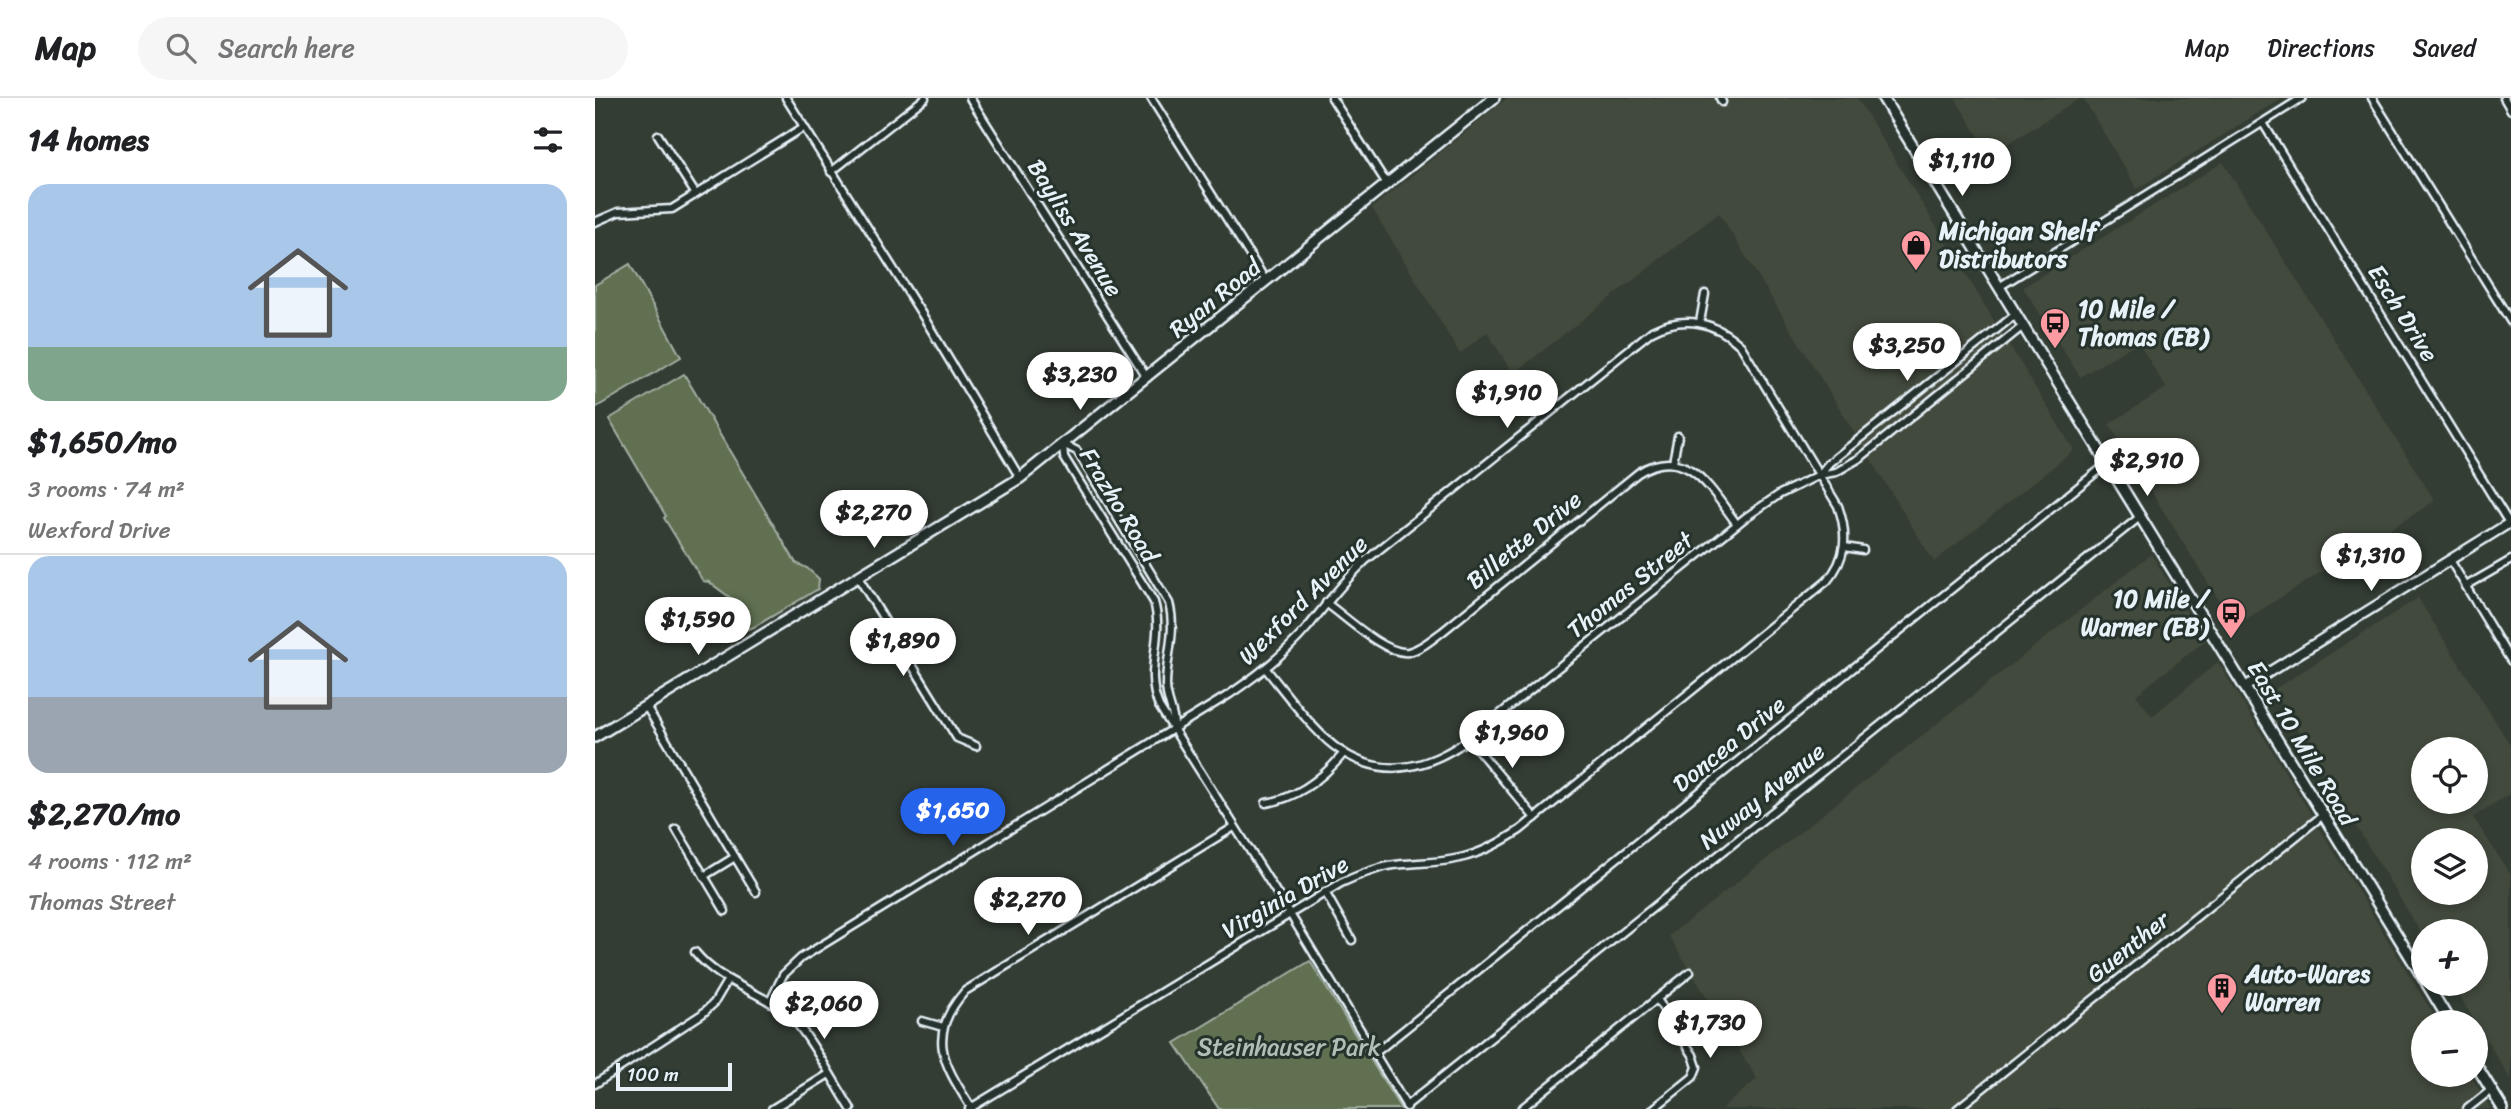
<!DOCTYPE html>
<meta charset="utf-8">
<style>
:root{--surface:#fff;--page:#f6f6f6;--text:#202124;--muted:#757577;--line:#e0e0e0;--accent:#2563eb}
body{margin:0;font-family:Sriracha,sans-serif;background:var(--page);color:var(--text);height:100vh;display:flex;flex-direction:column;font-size:26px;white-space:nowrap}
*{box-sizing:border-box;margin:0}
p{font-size:23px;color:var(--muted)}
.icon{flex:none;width:38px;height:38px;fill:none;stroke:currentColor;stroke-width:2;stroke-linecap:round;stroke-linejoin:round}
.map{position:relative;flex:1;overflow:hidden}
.side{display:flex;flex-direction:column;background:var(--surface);width:595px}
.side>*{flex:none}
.fabs{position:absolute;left:1816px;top:639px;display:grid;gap:14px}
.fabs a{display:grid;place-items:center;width:77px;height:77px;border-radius:50%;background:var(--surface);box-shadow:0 4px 10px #0003;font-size:35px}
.scale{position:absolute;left:21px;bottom:18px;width:116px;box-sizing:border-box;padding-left:7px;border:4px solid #e8f1f8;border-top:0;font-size:19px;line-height:24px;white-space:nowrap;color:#e8f1f8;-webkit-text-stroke:5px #26332d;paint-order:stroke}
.price{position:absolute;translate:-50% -60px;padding:0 16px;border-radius:24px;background:#fff;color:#222;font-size:23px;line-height:46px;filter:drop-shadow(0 2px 4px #0008)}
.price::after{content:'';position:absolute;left:50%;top:42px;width:21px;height:16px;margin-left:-10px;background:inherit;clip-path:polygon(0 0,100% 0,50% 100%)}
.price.selected{background:var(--accent);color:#fff}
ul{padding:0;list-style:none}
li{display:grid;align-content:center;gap:14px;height:371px;padding:0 28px}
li+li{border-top:2px solid var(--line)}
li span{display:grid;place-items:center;height:217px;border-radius:21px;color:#555}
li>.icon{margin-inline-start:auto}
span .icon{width:126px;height:126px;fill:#fffc;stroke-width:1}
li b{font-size:30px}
h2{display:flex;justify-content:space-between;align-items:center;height:84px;padding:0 28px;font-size:30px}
header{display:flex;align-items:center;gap:42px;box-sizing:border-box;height:98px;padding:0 35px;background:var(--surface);border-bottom:2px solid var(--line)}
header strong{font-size:33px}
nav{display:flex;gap:38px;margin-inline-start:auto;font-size:24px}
.search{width:490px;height:63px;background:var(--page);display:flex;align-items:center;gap:18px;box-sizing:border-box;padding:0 24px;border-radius:38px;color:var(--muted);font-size:26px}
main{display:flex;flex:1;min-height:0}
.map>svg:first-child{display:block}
.built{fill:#42493c;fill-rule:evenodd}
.green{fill:#606f51;stroke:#a4b0a4;stroke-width:2}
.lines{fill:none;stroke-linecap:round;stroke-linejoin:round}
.minor-casing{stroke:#e8f1f8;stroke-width:11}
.tertiary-casing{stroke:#e8f1f8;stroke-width:13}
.secondary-casing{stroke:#e8f1f8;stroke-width:14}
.minor{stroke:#26332d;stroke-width:6}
.tertiary{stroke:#26332d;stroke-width:8}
.secondary{stroke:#26332d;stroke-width:9}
.labels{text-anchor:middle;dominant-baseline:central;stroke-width:6;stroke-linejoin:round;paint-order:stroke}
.street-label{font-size:24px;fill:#e8f1f8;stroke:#26332d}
.poi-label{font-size:24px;font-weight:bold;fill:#e8f1f8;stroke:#26332d;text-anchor:start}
.park-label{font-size:24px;fill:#b2bdb5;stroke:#26332d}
</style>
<header>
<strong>Map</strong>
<div class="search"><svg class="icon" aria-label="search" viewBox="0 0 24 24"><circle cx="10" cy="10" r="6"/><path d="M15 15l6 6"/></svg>Search here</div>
<nav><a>Map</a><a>Directions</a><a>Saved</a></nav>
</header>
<main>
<section class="side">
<h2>14 homes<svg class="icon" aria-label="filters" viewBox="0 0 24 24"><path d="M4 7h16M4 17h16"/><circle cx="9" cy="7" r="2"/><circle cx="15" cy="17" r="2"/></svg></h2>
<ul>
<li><span style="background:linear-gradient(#a9c7e8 75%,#7fa58c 0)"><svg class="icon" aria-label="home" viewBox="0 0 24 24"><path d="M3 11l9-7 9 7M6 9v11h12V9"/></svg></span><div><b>$1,650/mo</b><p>3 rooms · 74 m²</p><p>Wexford Drive</p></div></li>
<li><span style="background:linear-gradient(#a9c7e8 65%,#9aa5b1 0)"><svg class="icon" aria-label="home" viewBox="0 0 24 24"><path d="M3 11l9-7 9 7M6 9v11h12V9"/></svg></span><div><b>$2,270/mo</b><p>4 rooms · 112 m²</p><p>Thomas Street</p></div></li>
</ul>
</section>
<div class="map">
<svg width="1916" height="1011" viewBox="0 0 1916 1011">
<rect width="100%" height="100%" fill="#333d34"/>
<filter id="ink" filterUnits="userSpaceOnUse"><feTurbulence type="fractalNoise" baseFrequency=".0143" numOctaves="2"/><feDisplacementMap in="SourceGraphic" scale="14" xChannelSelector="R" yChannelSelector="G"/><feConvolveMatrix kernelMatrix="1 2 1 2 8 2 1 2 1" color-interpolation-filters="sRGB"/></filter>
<g filter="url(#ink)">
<g class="built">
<path d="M912 0H1262L1479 352 1339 464 1124 115 918 276 892 234 865 256 777 110Z"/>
<path d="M1360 0H1486L1395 57Z"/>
<path d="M1488 0H1687L1542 91Z"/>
<path d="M1628 64 1840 403 1640 528 1514 326 1571 290 1543 244 1485 279 1428 189Z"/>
<path d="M1556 456 1610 543 1541 597 1557 618 1623 564 1843 924H1829V976L1875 977 1896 1011H1126L1162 981 1074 838Z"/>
<path d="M1823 500 1916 648V695L1878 719 1916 777V982L1857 886H1881V833H1829V840L1678 592ZM1829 651H1881V704H1829ZM1829 742H1881V794H1829Z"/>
</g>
<g class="green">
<path d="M35 166 86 259 0 310V187Z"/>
<path d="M89 276 201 465 212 470 224 481 223 491 159 529 150 532 136 543 130 538 141 504 114 484 108 483 69 420 71 418 14 321Z"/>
<path d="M715 863 806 1011H624L580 945Z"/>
</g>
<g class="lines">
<g class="minor-casing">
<g id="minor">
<path d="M191 0 328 218 425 380"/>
<path d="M375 0 552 280"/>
<path d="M556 0 671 183"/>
<path d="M737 0 792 86"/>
<path d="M1125 0 1127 4"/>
<path d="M1777 0 1916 224"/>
<path d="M1909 0 1916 12"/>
<path d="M1668 25 1914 425"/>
<path d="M63 37 100 95"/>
<path d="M236 74 330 0"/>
<path d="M0 124 23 114 77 111 209 29"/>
<path d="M1404 189 1707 0"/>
<path d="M1105 224 1110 196"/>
<path d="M468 346 469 359 559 504C570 542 548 571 564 608L695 816 812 1009"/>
<path d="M468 346 482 353 574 505C582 534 571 558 571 587 571 603 580 615 579 630"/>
<path d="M1078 364 1083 338"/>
<path d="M1224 377 1241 374 1265 360 1428 228"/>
<path d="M1250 449 1268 452"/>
<path d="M1855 462 1916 563"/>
<path d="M263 479 362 640 381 648"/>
<path d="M1871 488 1916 462"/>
<path d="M731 505C750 518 790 557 813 554 825 552 837 541 847 534L1043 375C1092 344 1116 392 1142 426"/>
<path d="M671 571C689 593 717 631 739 648 785 683 831 672 874 641L1151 419 1185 396 1224 377 1234 365 1421 216"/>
<path d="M51 608 140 759 109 778"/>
<path d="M874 641 940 720"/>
<path d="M671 705C703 700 729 679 749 655"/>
<path d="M81 731 130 813"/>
<path d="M140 759 161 794"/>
<path d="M730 794 757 842"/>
<path d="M100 854C124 884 159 891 189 913 209 926 241 988 256 1011"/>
<path d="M175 904 188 877 206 860 635 596C663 577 691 555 713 529 733 504 747 485 770 463L1057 233C1089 217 1120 223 1146 248L1243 408C1253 436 1252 460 1232 483L925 732C906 744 887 755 865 760 841 766 817 764 793 768 776 772 761 778 746 785L374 1011"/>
<path d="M327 923 348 929"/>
<path d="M779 956 1513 365"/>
<path d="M0 986 107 916 119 905 132 883"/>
<path d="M811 1008 1546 418"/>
<path d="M177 1011 234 976"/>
<path d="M377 1011C349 966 330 939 370 893L639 729"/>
<path d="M926 1011 1095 874"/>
<path d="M1058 1011 1098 979 1102 969 1098 957 1062 901"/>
<path d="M1362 1011 1728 717"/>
<path d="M1872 1011 1896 992"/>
</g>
</g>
<g class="tertiary-casing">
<path id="tertiary" d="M1650 589 1916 424"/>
</g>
<g class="secondary-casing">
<g id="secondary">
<path d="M1288 0 1829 881"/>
<path d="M0 639 425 380 899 0"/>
<path d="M1832 886 1855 924"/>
<path d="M1881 967 1908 1011"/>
</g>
</g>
<use href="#minor" class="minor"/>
<use href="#tertiary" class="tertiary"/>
<use href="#secondary" class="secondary"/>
</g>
</g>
<defs>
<g id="shop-pin" transform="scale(1.575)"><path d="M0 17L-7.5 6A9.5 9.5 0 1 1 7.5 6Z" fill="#ff9aa2" stroke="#26332d"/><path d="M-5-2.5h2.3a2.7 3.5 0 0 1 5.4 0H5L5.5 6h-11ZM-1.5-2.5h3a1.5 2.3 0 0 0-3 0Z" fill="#111"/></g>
<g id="bus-pin" transform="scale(1.575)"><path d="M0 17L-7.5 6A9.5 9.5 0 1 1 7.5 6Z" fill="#ff9aa2" stroke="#26332d"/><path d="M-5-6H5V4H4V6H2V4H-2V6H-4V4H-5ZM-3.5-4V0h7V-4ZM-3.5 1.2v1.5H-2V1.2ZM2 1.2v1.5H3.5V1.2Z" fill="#111"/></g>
<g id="building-pin" transform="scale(1.575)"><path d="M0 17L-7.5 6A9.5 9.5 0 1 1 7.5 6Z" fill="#ff9aa2" stroke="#26332d"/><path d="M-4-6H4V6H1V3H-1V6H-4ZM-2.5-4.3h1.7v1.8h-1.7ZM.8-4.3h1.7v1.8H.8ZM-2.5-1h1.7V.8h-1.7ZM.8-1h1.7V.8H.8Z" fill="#111"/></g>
</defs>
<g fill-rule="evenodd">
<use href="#shop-pin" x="1321" y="147"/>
<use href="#bus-pin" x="1460" y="225"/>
<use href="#bus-pin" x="1636" y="515"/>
<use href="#building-pin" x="1627" y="890"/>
</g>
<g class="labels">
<g class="street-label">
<text transform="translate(480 130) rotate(58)">Bayliss Avenue</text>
<text transform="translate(620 200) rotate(-39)">Ryan Road</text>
<text transform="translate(1808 215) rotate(58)">Esch Drive</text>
<text transform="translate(524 407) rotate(59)">Frazho Road</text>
<text transform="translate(929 442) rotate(-39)">Billette Drive</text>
<text transform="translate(1035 487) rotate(-39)">Thomas Street</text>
<text transform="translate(708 502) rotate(-45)">Wexford Avenue</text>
<text transform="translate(1707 645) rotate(59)">East 10 Mile Road</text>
<text transform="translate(1134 646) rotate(-39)">Doncea Drive</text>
<text transform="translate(1167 698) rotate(-39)">Nuway Avenue</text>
<text transform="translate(690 799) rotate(-30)">Virginia Drive</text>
<text transform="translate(1533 849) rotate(-39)">Guenther</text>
</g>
<g class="poi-label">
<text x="1344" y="133">Michigan Shelf<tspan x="1344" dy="28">Distributors</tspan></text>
<text x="1483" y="211">10 Mile /<tspan x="1483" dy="28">Thomas (EB)</tspan></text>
<text x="1613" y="501" text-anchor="end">10 Mile /<tspan x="1613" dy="28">Warner (EB)</tspan></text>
<text x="1650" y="876">Auto-Wares<tspan x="1650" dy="28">Warren</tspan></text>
</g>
<g class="park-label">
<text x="694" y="949">Steinhauser Park</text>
</g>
</g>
</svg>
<div class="fabs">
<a><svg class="icon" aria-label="locate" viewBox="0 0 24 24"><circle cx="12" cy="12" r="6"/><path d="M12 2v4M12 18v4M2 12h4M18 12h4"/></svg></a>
<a><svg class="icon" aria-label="layers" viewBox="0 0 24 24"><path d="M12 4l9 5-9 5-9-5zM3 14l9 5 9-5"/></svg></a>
<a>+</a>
<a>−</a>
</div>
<div class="scale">100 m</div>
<b class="price" style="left:1367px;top:100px">$1,110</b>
<b class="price" style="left:1312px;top:285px">$3,250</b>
<b class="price" style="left:485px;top:314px">$3,230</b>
<b class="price" style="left:912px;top:332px">$1,910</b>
<b class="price" style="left:1552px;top:400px">$2,910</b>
<b class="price" style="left:279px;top:452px">$2,270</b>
<b class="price" style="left:1776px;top:495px">$1,310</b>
<b class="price" style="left:103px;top:559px">$1,590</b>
<b class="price" style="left:308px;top:580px">$1,890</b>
<b class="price" style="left:917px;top:672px">$1,960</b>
<b class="price selected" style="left:358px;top:750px">$1,650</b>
<b class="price" style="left:433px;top:839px">$2,270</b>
<b class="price" style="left:229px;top:943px">$2,060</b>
<b class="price" style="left:1115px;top:962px">$1,730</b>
</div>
</main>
